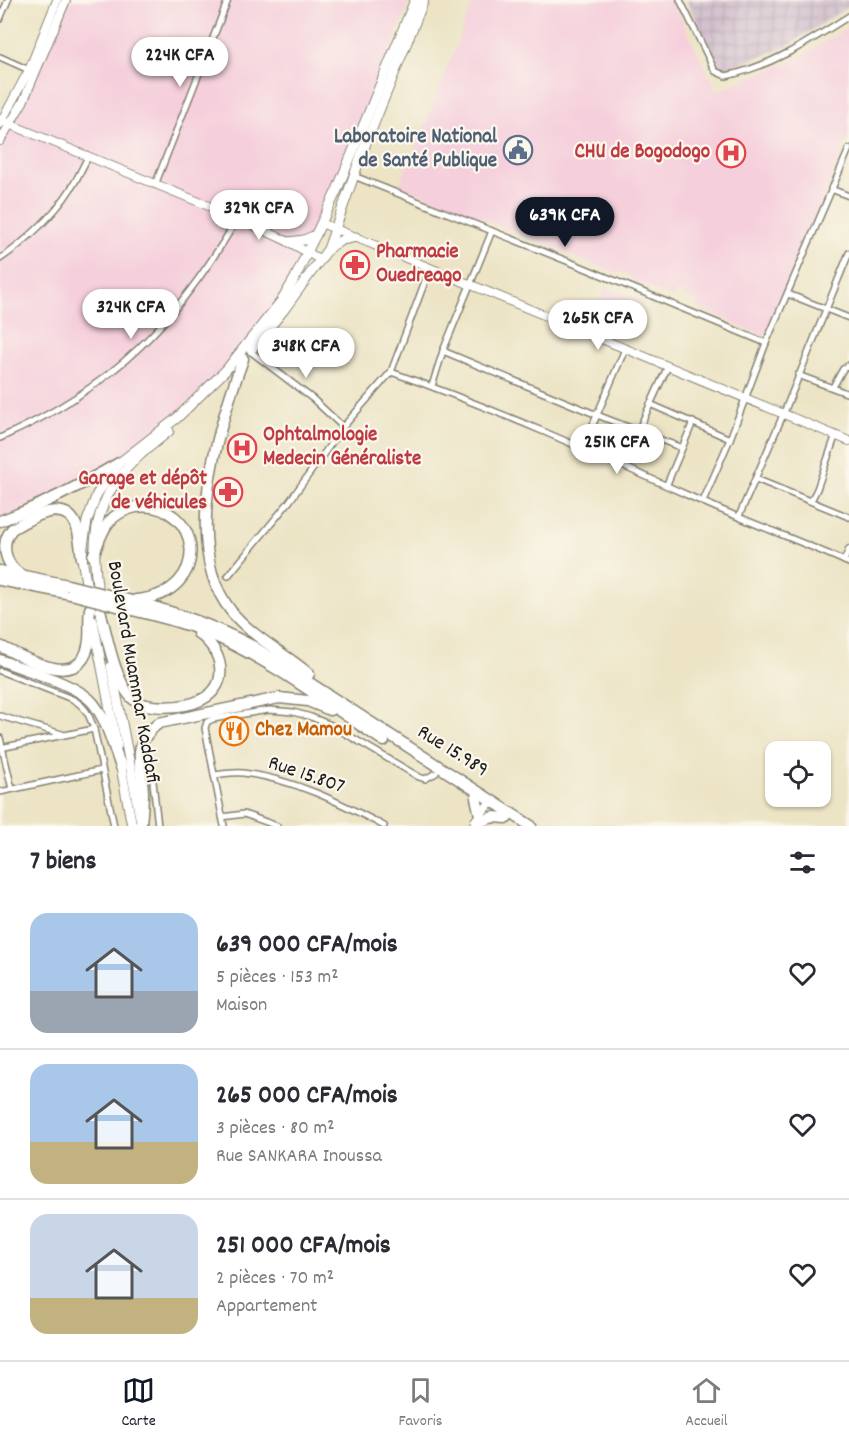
<!DOCTYPE html>
<html lang="fr">
<meta charset="utf-8">
<style>
:root{--surface:#fff;--page:#f2f2f3;--text:#2b2b33;--muted:#7c7c81;--line:#e1e1e2;--accent:#111827}
body{margin:0;font-family:Dekko,sans-serif;background:var(--page);color:var(--text);height:100vh;display:flex;flex-direction:column;font-size:22px;white-space:nowrap}
*{box-sizing:border-box;margin:0}
p{font-size:20px;color:var(--muted)}
.icon{flex:none;width:33px;height:33px;fill:none;stroke:currentColor;stroke-width:2;stroke-linecap:round;stroke-linejoin:round}
.map{position:relative;height:826px;overflow:hidden}
.drawer{display:flex;flex-direction:column;background:var(--surface);flex:1}
.drawer>*{flex:none}
.buttons{position:absolute;left:765px;top:741px;display:grid;gap:12px}
.buttons a{display:grid;place-items:center;width:66px;height:66px;border-radius:12px;background:var(--surface);box-shadow:0 2px 4px #0004;font-size:30px}
.price{position:absolute;translate:-50% -51px;padding:0 14px;border-radius:21px;background:#fff;color:#222;font-size:20px;line-height:39px;filter:drop-shadow(0 2px 3px #0008)}
.price::after{content:'';position:absolute;left:50%;top:36px;width:18px;height:14px;margin-left:-9px;background:inherit;clip-path:polygon(0 0,100% 0,50% 100%)}
.price.selected{background:var(--accent);color:#fff}
ul{padding:0;list-style:none}
li{display:flex;align-items:center;gap:18px;height:150px;padding:0 30px}
li+li{border-top:2px solid var(--line)}
li span{display:grid;place-items:center;flex:none;width:168px;height:120px;border-radius:18px;color:#555}
li>.icon{margin-inline-start:auto}
span .icon{width:72px;height:72px;fill:#fffc;stroke-width:1}
li b{font-size:26px}
h2{display:flex;justify-content:space-between;align-items:center;height:72px;padding:0 30px;font-size:26px}
.tabs{display:flex;justify-content:space-around;align-items:center;height:84px;border-top:2px solid var(--line);background:var(--surface);font-size:16px;color:var(--muted)}
.tabs a{display:grid;justify-items:center;gap:3px}
.tabs .selected{color:var(--accent)}
.map>svg:first-child{display:block}
.built{fill:#f5cfdc}
.industrial{fill:url(#industrial-grid)}
.lines{fill:none;stroke-linecap:round;stroke-linejoin:round}
.street-casing{stroke:#848070;stroke-width:8}
.secondary-casing{stroke:#848070;stroke-width:10}
.primary-casing{stroke:#848070;stroke-width:11}
.highway-casing{stroke:#848070;stroke-width:13}
.street{stroke:#fff;stroke-width:5}
.secondary{stroke:#fff;stroke-width:8}
.primary{stroke:#fff;stroke-width:9}
.highway{stroke:#fff;stroke-width:10}
.highway-bridge-casing{stroke:#848070;stroke-width:13;stroke-linecap:butt}
.highway-bridge{stroke:#fff;stroke-width:10}
.labels{text-anchor:middle;dominant-baseline:central;stroke-width:4.5;stroke-linejoin:round;paint-order:stroke}
.service-label{font-size:21px;font-weight:bold;fill:#4e5e75;stroke:#fbf7ec;text-anchor:end}
.health-label{font-size:21px;font-weight:bold;fill:#be3a42;stroke:#fbf7ec;text-anchor:end}
.street-label{font-size:21px;fill:#1c1c1c;stroke:#fbf7ec}
.food-label{font-size:21px;font-weight:bold;fill:#c56008;stroke:#fbf7ec;text-anchor:start}
</style>
<div class="map">
<svg width="849" height="826" viewBox="0 0 849 826">
<defs>
<pattern id="industrial-grid" width="8" height="8" patternUnits="userSpaceOnUse" patternTransform="scale(1.5)"><rect width="8" height="8" fill="#d1bdcc"/><path d="M0 4h8M4 0v8" fill="none" stroke="#b3a2af"/></pattern>
</defs>
<rect width="100%" height="100%" fill="#fbf7ec"/>
<filter id="ink" filterUnits="userSpaceOnUse"><feTurbulence type="fractalNoise" baseFrequency=".0167" numOctaves="2"/><feDisplacementMap in="SourceGraphic" scale="12" xChannelSelector="R" yChannelSelector="G"/><feConvolveMatrix kernelMatrix="1 2 1 2 8 2 1 2 1" color-interpolation-filters="sRGB"/></filter>
<filter id="wash" filterUnits="userSpaceOnUse"><feTurbulence type="fractalNoise" baseFrequency=".008" numOctaves="4" result="noise"/><feDisplacementMap in="SourceGraphic" scale="24" xChannelSelector="R" yChannelSelector="G"/><feGaussianBlur stdDeviation="1.35" result="paint"/><feColorMatrix in="noise" values="0 0 0 0 0 0 0 0 0 0 0 0 0 0 0 0 0 1.4 0 .05"/><feComposite in="paint" operator="in"/></filter>
<g filter="url(#wash)">
<rect width="100%" height="100%" fill="#ece4c5"/>
<g class="built">
<path d="M65 0H410L370 108 295 278 226 370 135 450 0 521V140L11 125Z"/>
<path d="M474 0H672L717 91 802 56 849 26V135L765 337 698 308 695 300 679 292 672 297 632 281 630 276 621 272 618 274 399 185 424 128Z"/>
<path d="M606 287 639 300 640 304 624 341 589 327Z"/>
</g>
<path class="industrial" d="M686 0H849V6L786 47 722 70Z"/>
</g>
<g filter="url(#ink)">
<g class="lines">
<g class="street-casing">
<g id="street">
<path d="M680 0 715 71 726 76C772 66 810 41 849 16"/>
<path d="M0 19 8 0"/>
<path d="M0 57 29 70"/>
<path d="M354 176 582 267 766 343"/>
<path d="M155 185 228 0"/>
<path d="M831 189 849 196"/>
<path d="M0 259C24 243 55 214 70 190 77 180 82 168 88 157"/>
<path d="M788 294 849 318"/>
<path d="M250 351 313 399 343 427"/>
<path d="M443 351 597 415 682 448"/>
<path d="M391 372C494 408 594 453 694 498 745 521 798 540 849 563"/>
<path d="M798 375 849 394"/>
<path d="M432 386 443 351 492 231"/>
<path d="M833 387 843 369 849 365"/>
<path d="M650 404 730 439"/>
<path d="M638 431 668 366"/>
<path d="M0 438C113 388 176 323 238 218"/>
<path d="M583 448 625 349"/>
<path d="M756 479 849 517"/>
<path d="M667 484 693 422"/>
<path d="M703 501 730 439 766 343 849 149"/>
<path d="M811 501 817 489 835 437"/>
<path d="M739 516 783 415 849 253"/>
<path d="M844 561 849 549"/>
<path d="M228 576 289 502 343 427 391 372 430 268"/>
<path d="M0 671 72 699C85 706 89 714 94 729L114 826"/>
<path d="M0 716 62 734"/>
<path d="M0 738 12 789"/>
<path d="M0 748 94 729"/>
<path d="M152 773 158 826"/>
<path d="M214 775C223 774 234 772 243 773 293 779 340 802 384 826"/>
<path d="M0 792 102 770"/>
<path d="M222 817 244 814 277 826"/>
<path d="M224 826 205 728 207 722 213 719 269 710 293 712 311 717 331 725 419 777 425 779 436 773"/>
</g>
</g>
<g class="secondary-casing">
<g id="secondary">
<path d="M2 121 238 218 289 242 321 260"/>
<path d="M0 124 29 70 57 0"/>
<path d="M0 141 23 102 66 0"/>
<path d="M321 223 849 441"/>
<path d="M474 826 475 821 492 800"/>
</g>
</g>
<g class="primary-casing">
<g id="primary">
<path d="M289 242 304 240 316 235"/>
<path d="M330 247 342 240 356 237"/>
<path d="M251 350 283 311 328 249 362 153 424 0"/>
<path d="M88 595 82 558 83 546 87 521 97 494 119 463 177 418 226 370 282 300 295 278 337 190 415 0"/>
<path d="M99 599C91 550 91 507 127 468 139 454 155 443 169 431"/>
<path d="M93 621 117 746"/>
<path d="M111 666 140 817"/>
<path d="M120 762 132 826"/>
</g>
</g>
<g class="highway-casing">
<g id="highway">
<path d="M243 359C218 428 180 547 231 611 251 636 284 653 309 674"/>
<path d="M0 521C41 506 81 485 119 463"/>
<path d="M93 556C98 544 101 532 109 522 116 514 126 509 136 507 201 499 216 593 136 600"/>
<path d="M0 571 68 585"/>
<path d="M21 575C4 564 0 543 12 529 29 519 64 497 76 525 80 535 80 547 82 558"/>
<path d="M0 580 71 594"/>
<path d="M112 596C162 608 208 622 254 647L531 826"/>
<path d="M113 605C147 614 183 621 215 636 276 663 329 705 384 741"/>
<path d="M100 610C107 635 114 679 131 697 144 711 185 708 201 700 232 685 222 649 198 633"/>
<path d="M0 646C23 657 79 691 88 646 91 634 88 621 90 609"/>
<path d="M0 660C24 670 78 684 93 703 107 720 113 746 121 767"/>
<path d="M476 798 480 815"/>
<path d="M482 821 493 817 507 818"/>
<path d="M141 825C142 814 143 802 143 791 141 763 131 743 159 723L279 698 308 701 330 710"/>
</g>
</g>
<use href="#street" class="street"/>
<use href="#secondary" class="secondary"/>
<use href="#primary" class="primary"/>
<use href="#highway" class="highway"/>
<g class="highway-bridge-casing">
<g id="highway-bridge">
<path d="M68 585 112 596"/>
<path d="M71 594 113 605"/>
</g>
</g>
<use href="#highway-bridge" class="highway-bridge"/>
</g>
</g>
<defs>
<g id="civic-ring" transform="scale(1.5)"><circle r="9.5" fill="#fbf7ec" stroke="#5c6f8a" stroke-width="1.5"/><path d="M-.6-6.5H3V-4.5H.6V-3L4-1V1h2V6H-6V1h2V-1L-.6-3ZM-1.2 2.5V6h2.4V2.5Z" fill="#5c6f8a"/></g>
<g id="hospital-ring" transform="scale(1.5)"><circle r="9.5" fill="#fbf7ec" stroke="#e0444e" stroke-width="1.5"/><path d="M-5-5h3v3.5h4V-5h3V5h-3V1.5h-4V5h-3Z" fill="#e0444e"/></g>
<g id="pharmacy-ring" transform="scale(1.5)"><circle r="9.5" fill="#fbf7ec" stroke="#e0444e" stroke-width="1.5"/><path d="M-2-6h4v4h4v4h-4v4h-4v-4h-4v-4h4Z" fill="#e0444e"/></g>
<g id="restaurant-ring" transform="scale(1.5)"><circle r="9.5" fill="#fbf7ec" stroke="#e8710a" stroke-width="1.5"/><path d="M-5-6h1v4h1v-4h1v4h1v-4h1v5L-1.5 .5V6h-2V.5L-5-1ZM5-6V6H3V1.5H1.5Q1.5-4 5-6Z" fill="#e8710a"/></g>
</defs>
<g fill-rule="evenodd">
<use href="#civic-ring" x="518" y="150"/>
<use href="#hospital-ring" x="731" y="153"/>
<use href="#pharmacy-ring" x="355" y="265"/>
<use href="#hospital-ring" x="242" y="448"/>
<use href="#pharmacy-ring" x="228" y="492"/>
<use href="#restaurant-ring" x="234" y="731"/>
</g>
<g class="labels">
<g class="service-label">
<text x="497" y="138">Laboratoire National<tspan x="497" dy="24">de Santé Publique</tspan></text>
</g>
<g class="health-label">
<text x="710" y="153">CHU de Bogodogo</text>
<text x="376" y="253" text-anchor="start">Pharmacie<tspan x="376" dy="24">Ouedreago</tspan></text>
<text x="263" y="436" text-anchor="start">Ophtalmologie<tspan x="263" dy="24">Medecin Généraliste</tspan></text>
<text x="207" y="480">Garage et dépôt<tspan x="207" dy="24">de véhicules</tspan></text>
</g>
<g class="street-label">
<text transform="translate(132 672) rotate(80)">Boulevard Muammar Kaddafi</text>
<text transform="translate(452 752) rotate(32)">Rue 15.989</text>
<text transform="translate(306 776) rotate(19)">Rue 15.807</text>
</g>
<g class="food-label">
<text x="255" y="731">Chez Mamou</text>
</g>
</g>
</svg>
<div class="buttons">
<a><svg class="icon" aria-label="locate" viewBox="0 0 24 24"><circle cx="12" cy="12" r="6"/><path d="M12 2v4M12 18v4M2 12h4M18 12h4"/></svg></a>
</div>
<b class="price" style="left:180px;top:88px">224K CFA</b>
<b class="price" style="left:259px;top:241px">329K CFA</b>
<b class="price selected" style="left:565px;top:248px">639K CFA</b>
<b class="price" style="left:131px;top:340px">324K CFA</b>
<b class="price" style="left:598px;top:351px">265K CFA</b>
<b class="price" style="left:306px;top:379px">348K CFA</b>
<b class="price" style="left:617px;top:475px">251K CFA</b>
</div>
<section class="drawer">
<h2>7 biens<svg class="icon" aria-label="filters" viewBox="0 0 24 24"><path d="M4 7h16M4 17h16"/><circle cx="9" cy="7" r="2"/><circle cx="15" cy="17" r="2"/></svg></h2>
<ul>
<li><span style="background:linear-gradient(#a9c7e8 65%,#9aa5b1 0)"><svg class="icon" aria-label="home" viewBox="0 0 24 24"><path d="M3 11l9-7 9 7M6 9v11h12V9"/></svg></span><div><b>639 000 CFA/mois</b><p>5 pièces · 153 m²</p><p>Maison</p></div><svg class="icon" aria-label="heart" viewBox="0 0 24 24"><path d="M12 20l-8-8c-3-5 5-10 8-4 3-6 11-1 8 4z"/></svg></li>
<li><span style="background:linear-gradient(#a9c7e8 65%,#c2b280 0)"><svg class="icon" aria-label="home" viewBox="0 0 24 24"><path d="M3 11l9-7 9 7M6 9v11h12V9"/></svg></span><div><b>265 000 CFA/mois</b><p>3 pièces · 80 m²</p><p>Rue SANKARA Inoussa</p></div><svg class="icon" aria-label="heart" viewBox="0 0 24 24"><path d="M12 20l-8-8c-3-5 5-10 8-4 3-6 11-1 8 4z"/></svg></li>
<li><span style="background:linear-gradient(#c9d6e8 70%,#c2b280 0)"><svg class="icon" aria-label="home" viewBox="0 0 24 24"><path d="M3 11l9-7 9 7M6 9v11h12V9"/></svg></span><div><b>251 000 CFA/mois</b><p>2 pièces · 70 m²</p><p>Appartement</p></div><svg class="icon" aria-label="heart" viewBox="0 0 24 24"><path d="M12 20l-8-8c-3-5 5-10 8-4 3-6 11-1 8 4z"/></svg></li>
</ul>
</section>
<nav class="tabs">
<a class="selected"><svg class="icon" aria-label="map" viewBox="0 0 24 24"><path d="M3 6l6-2 6 2 6-2v14l-6 2-6-2-6 2zM9 4v14M15 6v14"/></svg>Carte</a>
<a><svg class="icon" aria-label="saved" viewBox="0 0 24 24"><path d="M7 4h10v16l-5-4-5 4z"/></svg>Favoris</a>
<a><svg class="icon" aria-label="home" viewBox="0 0 24 24"><path d="M3 11l9-7 9 7M6 9v11h12V9"/></svg>Accueil</a>
</nav>
